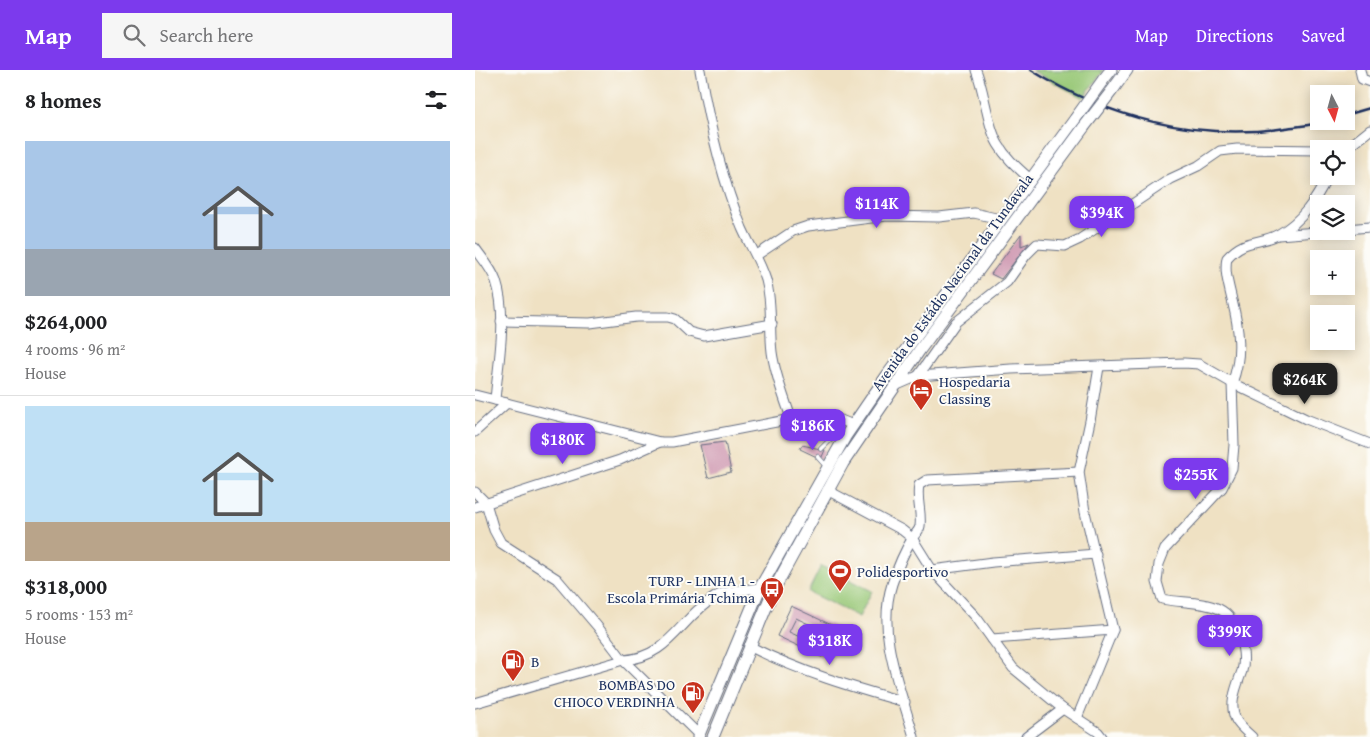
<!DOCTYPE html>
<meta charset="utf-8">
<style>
:root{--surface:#fff;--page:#f6f6f6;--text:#202124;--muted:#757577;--line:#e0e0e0;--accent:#7c3aed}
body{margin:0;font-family:"Gentium Book Plus",serif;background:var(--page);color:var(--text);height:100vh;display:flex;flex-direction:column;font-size:19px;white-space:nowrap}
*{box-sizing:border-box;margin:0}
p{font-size:16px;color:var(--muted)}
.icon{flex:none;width:28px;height:28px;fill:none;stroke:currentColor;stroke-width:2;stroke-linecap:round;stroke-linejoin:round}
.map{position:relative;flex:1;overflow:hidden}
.sheet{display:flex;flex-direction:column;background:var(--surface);width:475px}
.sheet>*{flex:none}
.needle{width:32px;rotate:174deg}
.fabs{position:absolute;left:835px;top:15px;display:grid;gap:10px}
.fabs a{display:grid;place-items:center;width:45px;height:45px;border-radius:0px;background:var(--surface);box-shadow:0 2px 12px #0003;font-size:25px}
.price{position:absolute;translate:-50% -42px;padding:0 11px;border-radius:10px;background:var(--accent);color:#fff;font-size:16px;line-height:32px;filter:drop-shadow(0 1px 2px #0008)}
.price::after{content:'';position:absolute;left:50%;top:30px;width:15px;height:11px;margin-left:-8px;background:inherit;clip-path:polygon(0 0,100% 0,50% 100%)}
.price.on{background:#222;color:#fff}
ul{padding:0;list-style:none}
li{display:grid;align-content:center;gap:10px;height:265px;padding:0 25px}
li+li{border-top:1px solid var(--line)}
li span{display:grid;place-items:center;height:155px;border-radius:0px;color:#555}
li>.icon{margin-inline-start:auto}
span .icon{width:90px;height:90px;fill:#fffc;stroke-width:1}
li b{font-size:21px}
h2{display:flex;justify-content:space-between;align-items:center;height:60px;padding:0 25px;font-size:21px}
header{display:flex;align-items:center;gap:30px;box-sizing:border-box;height:70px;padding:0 25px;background:var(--accent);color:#fff}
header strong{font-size:24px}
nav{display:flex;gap:28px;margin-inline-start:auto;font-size:18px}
.search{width:350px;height:45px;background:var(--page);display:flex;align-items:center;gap:12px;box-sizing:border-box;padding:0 18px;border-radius:0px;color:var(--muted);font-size:19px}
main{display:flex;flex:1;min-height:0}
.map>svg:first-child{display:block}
.green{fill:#97c776;stroke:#597b6a}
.building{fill:#cc93ad}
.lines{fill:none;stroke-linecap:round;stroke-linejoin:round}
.service-casing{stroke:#656d81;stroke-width:6}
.minor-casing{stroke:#656d81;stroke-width:11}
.tertiary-casing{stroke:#656d81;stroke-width:13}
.service{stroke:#fff;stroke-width:4.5}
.minor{stroke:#fff;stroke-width:9}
.tertiary{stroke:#fff;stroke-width:11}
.rail{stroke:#1b2f5e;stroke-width:2.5}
.tertiary-bridge-casing{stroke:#656d81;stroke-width:13;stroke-linecap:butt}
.tertiary-bridge{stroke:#fff;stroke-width:11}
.labels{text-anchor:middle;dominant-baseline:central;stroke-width:4;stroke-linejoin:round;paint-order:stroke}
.street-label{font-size:15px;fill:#1b2f5e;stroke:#fdfcf7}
.poi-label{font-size:15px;fill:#1b2f5e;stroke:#fdfcf7;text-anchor:start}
</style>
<header>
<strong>Map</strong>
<div class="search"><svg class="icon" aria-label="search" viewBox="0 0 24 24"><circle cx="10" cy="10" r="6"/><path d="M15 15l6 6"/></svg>Search here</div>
<nav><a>Map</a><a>Directions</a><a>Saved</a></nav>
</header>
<main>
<section class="sheet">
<h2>8 homes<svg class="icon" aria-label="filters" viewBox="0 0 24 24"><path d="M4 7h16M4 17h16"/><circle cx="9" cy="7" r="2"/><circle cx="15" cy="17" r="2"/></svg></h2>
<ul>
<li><span style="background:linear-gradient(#a9c7e8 70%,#9aa5b1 0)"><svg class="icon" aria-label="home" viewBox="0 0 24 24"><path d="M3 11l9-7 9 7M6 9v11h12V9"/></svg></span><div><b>$264,000</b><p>4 rooms · 96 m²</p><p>House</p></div></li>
<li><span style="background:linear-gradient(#bfe0f5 75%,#b9a48a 0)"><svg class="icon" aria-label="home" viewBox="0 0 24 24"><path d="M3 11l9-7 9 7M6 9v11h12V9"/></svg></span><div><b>$318,000</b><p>5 rooms · 153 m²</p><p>House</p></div></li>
</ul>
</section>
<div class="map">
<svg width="895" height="667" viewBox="0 0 895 667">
<rect width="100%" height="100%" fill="#fdfcf7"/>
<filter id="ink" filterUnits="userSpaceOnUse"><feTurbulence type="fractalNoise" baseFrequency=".02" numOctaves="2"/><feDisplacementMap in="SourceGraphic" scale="10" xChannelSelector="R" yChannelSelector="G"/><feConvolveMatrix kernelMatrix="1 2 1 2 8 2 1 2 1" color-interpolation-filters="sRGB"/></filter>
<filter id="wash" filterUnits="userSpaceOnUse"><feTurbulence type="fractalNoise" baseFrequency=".0096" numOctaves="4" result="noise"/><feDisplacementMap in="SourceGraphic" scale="20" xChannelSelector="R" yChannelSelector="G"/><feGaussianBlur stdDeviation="1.12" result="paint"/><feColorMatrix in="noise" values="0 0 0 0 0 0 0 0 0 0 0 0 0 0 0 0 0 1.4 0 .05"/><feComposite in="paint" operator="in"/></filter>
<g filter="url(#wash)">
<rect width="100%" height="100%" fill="#efe1c3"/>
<g class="green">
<path d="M556 0H629L608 28Z"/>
<path d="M346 496 397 521 384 547 333 522Z"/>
</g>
<g id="blocks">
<g class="building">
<path d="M546 164V176L554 173 526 209 516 204Z"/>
<path d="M340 355 348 358 346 364 338 361Z"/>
<path d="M250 372 256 402 233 408 225 375Z"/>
<path d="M327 375 350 380 346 389 325 379Z"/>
<path d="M316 536 363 558 359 566 321 548 314 562 351 579 347 587 302 566Z"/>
</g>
</g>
</g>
<g filter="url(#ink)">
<use href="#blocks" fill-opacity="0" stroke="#656d81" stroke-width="1"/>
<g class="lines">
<g class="service-casing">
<g id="service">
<path d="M346 379 358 367H368"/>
<path d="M343 387 352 397"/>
</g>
</g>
<g class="minor-casing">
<g id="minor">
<path d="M225 0C234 54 246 107 267 158 275 176 285 191 291 210 298 235 294 258 297 282 300 305 309 327 316 348"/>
<path d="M501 0C510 23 512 55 523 74 531 88 543 98 554 108"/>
<path d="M885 0 887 9 895 12"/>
<path d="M871 79 895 60"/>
<path d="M871 159 895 157"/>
<path d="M803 165 855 161"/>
<path d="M0 178C7 188 17 199 21 211 33 247 23 293 20 330"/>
<path d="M282 185 318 161 333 156 412 146 464 147 499 143 525 149"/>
<path d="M26 251 115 253 161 247H193L200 249 214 262 229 266 297 254"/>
<path d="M443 306 481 252 532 212 551 185 562 174 590 176 605 169 695 109 723 96 745 81 762 79 844 80"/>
<path d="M420 316 443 306 536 299 709 293 724 294 757 313C768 285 764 258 757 230 754 216 749 202 752 188 771 167 785 175 804 164 827 151 841 130 853 106"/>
<path d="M0 325 185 372H197L333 346 361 348 378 355"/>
<path d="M0 362 32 333"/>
<path d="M352 420 427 460 437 468 457 500 501 547 538 598 588 639 623 662 627 667"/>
<path d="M0 422 11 433 19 460 26 473 82 509 122 556 148 590 224 665"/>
<path d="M0 437 145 390 185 372"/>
<path d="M457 500 518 492 621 484"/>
<path d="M517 569 638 560"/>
<path d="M274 576C323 601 376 617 430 632"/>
<path d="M0 633 148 590C194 588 205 548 240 527 253 519 271 520 285 518"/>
<path d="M602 648 638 560 610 442 604 402 615 351 624 297"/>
<path d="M439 667C426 619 401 564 417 514 422 499 429 482 437 469 439 464 444 462 445 456 447 442 441 429 444 415L452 410 604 402"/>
<path d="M551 667 588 639"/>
<path d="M777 667C772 662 765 657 761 650 753 635 762 615 767 601 772 583 763 548 744 539 727 531 705 533 687 529L682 512 684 494 690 479 747 418 757 398 759 375 757 313 831 349 895 374"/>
</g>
</g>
<g class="tertiary-casing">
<g id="tertiary">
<path d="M628 10 636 0"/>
<path d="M639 18 652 0"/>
<path d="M223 667 285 518 370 367 413 304 600 49"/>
<path d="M238 667 297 523 368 393 444 281 609 57"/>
</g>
</g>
<use href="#service" class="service"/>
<use href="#minor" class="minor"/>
<use href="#tertiary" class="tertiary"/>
<g class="rail">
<path d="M556 0C633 48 720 71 811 58 824 56 839 55 852 51"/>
<path d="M871 45 895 38"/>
</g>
<g class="tertiary-bridge-casing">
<g id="tertiary-bridge">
<path d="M600 49 628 10"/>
<path d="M609 57 639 18"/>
</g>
</g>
<use href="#tertiary-bridge" class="tertiary-bridge"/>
</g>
</g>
<defs>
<g id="hotel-pin" transform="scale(1.25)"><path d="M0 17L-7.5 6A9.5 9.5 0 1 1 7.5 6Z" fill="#c8321e" stroke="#fdfcf7"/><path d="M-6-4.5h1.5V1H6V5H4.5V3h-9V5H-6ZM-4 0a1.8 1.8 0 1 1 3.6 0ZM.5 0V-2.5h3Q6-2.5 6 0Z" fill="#fff"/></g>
<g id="stadium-pin" transform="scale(1.25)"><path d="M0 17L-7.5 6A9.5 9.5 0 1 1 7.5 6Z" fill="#c8321e" stroke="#fdfcf7"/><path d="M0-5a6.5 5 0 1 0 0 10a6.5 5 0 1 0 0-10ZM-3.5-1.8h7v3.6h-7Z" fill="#fff"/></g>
<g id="bus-pin" transform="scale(1.25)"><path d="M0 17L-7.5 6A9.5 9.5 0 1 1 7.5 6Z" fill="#c8321e" stroke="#fdfcf7"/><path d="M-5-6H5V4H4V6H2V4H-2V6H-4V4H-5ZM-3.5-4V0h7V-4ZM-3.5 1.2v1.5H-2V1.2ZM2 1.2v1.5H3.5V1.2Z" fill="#fff"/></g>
<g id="fuel-pin" transform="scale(1.25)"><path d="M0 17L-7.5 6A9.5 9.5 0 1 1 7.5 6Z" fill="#c8321e" stroke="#fdfcf7"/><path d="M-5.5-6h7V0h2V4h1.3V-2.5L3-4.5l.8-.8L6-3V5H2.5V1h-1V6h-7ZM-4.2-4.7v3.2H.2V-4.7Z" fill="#fff"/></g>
</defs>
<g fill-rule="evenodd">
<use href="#hotel-pin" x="446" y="320"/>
<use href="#stadium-pin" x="365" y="501"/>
<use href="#bus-pin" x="297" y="519"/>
<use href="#fuel-pin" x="38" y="591"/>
<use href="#fuel-pin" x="218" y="623"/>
</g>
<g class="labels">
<g class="street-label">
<text transform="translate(477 212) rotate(-54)">Avenida do Estádio Nacional da Tundavala</text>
</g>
<g class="poi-label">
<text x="464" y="311">Hospedaria<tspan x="464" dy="17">Classing</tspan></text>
<text x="382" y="501">Polidesportivo</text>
<text x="280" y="510" text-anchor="end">TURP - LINHA 1 -<tspan x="280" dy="17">Escola Primária Tchima</tspan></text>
<text x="56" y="591">B</text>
<text x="200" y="614" text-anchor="end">BOMBAS DO<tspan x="200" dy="17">CHIOCO VERDINHA</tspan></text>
</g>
</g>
</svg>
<div class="fabs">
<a><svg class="needle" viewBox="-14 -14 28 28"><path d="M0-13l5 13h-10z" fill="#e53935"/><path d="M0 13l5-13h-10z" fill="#757577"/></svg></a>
<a><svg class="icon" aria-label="locate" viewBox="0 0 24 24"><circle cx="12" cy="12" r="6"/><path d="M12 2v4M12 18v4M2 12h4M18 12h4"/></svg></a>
<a><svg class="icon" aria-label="layers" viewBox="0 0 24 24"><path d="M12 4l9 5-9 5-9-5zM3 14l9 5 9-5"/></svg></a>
<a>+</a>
<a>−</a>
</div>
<b class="price" style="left:402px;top:159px">$114K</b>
<b class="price" style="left:627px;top:168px">$394K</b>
<b class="price on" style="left:830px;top:335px">$264K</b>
<b class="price" style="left:338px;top:381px">$186K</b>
<b class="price" style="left:88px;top:395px">$180K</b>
<b class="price" style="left:721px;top:430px">$255K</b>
<b class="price" style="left:755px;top:587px">$399K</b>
<b class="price" style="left:355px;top:596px">$318K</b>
</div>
</main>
